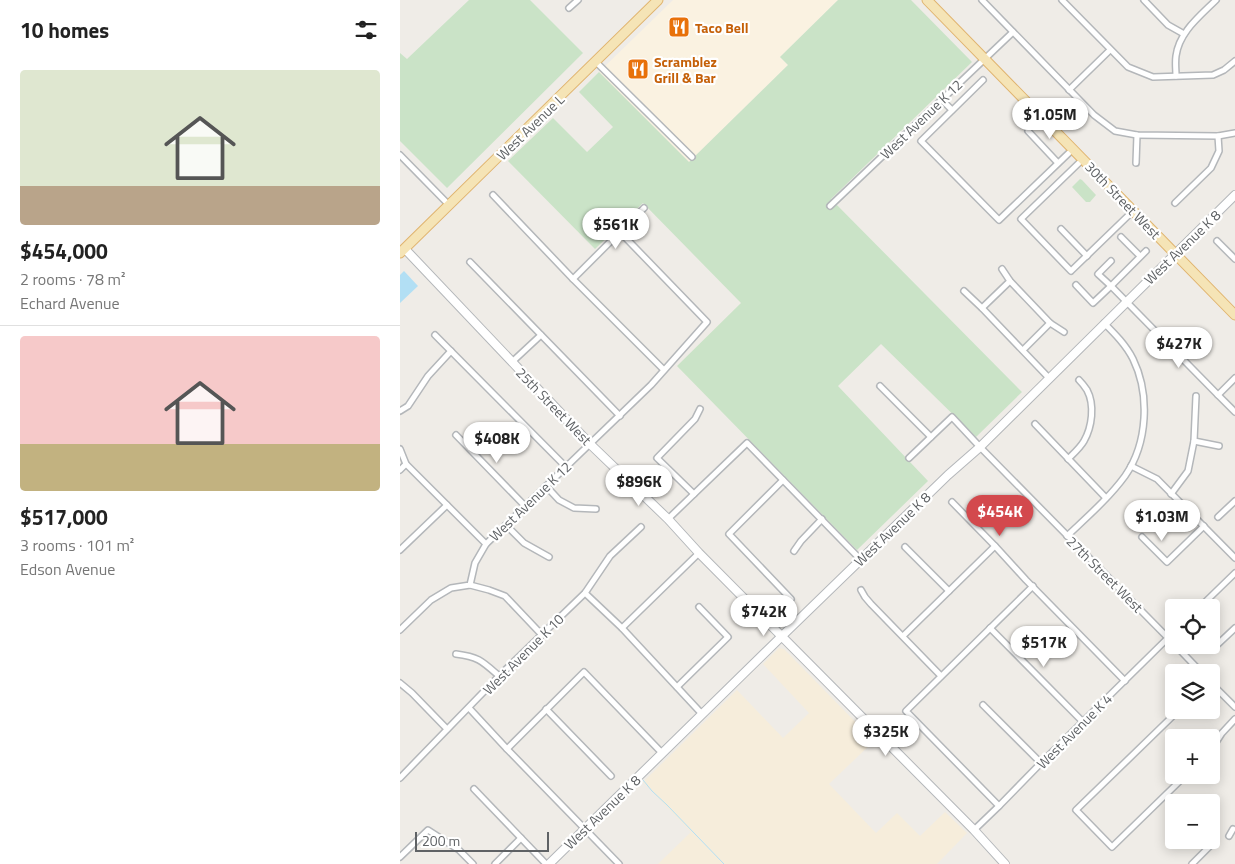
<!DOCTYPE html>
<meta charset="utf-8">
<style>
:root{--surface:#fff;--page:#f2f2f2;--text:#222;--muted:#767676;--line:#e0e0e0;--accent:#d3494d}
body{margin:0;font-family:"Titillium Web",sans-serif;background:var(--page);color:var(--text);height:100vh;display:flex;flex-direction:column;font-size:19px;white-space:nowrap}
*{box-sizing:border-box;margin:0}
p{font-size:16px;color:var(--muted)}
.icon{flex:none;width:28px;height:28px;fill:none;stroke:currentColor;stroke-width:2;stroke-linecap:round;stroke-linejoin:round}
.map{position:relative;flex:1;overflow:hidden}
.side{display:flex;flex-direction:column;background:var(--surface);width:400px}
.side>*{flex:none}
.controls{position:absolute;left:765px;top:599px;display:grid;gap:10px}
.controls a{display:grid;place-items:center;width:55px;height:55px;border-radius:5px;background:var(--surface);box-shadow:0 2px 12px #0003;font-size:25px}
.scale{position:absolute;left:15px;bottom:12px;width:134px;box-sizing:border-box;padding-left:5px;border:2px solid #5f6265;border-top:0;font-size:14px;line-height:18px;white-space:nowrap;color:#5f6265;-webkit-text-stroke:4px #fff;paint-order:stroke}
.price{position:absolute;translate:-50% -42px;padding:0 11px;border-radius:18px;background:#fff;color:#222;font-size:16px;line-height:32px;filter:drop-shadow(0 1px 2px #0008)}
.price::after{content:'';position:absolute;left:50%;top:30px;width:15px;height:11px;margin-left:-8px;background:inherit;clip-path:polygon(0 0,100% 0,50% 100%)}
.price.selected{background:var(--accent);color:#fff}
ul{padding:0;list-style:none}
li{display:grid;align-content:center;gap:10px;height:265px;padding:0 20px}
li+li{border-top:1px solid var(--line)}
li span{display:grid;place-items:center;height:155px;border-radius:5px;color:#555}
li>.icon{margin-inline-start:auto}
span .icon{width:90px;height:90px;fill:#fffc;stroke-width:1}
li b{font-size:21px}
h2{display:flex;justify-content:space-between;align-items:center;height:60px;padding:0 20px;font-size:21px}
main{display:flex;flex:1;min-height:0}
.map>svg:first-child{display:block}
.commercial{fill:#faf2e1}
.green{fill:#cae3c7}
.sand{fill:#f6eddb}
.water{fill:#b2dff4}
.lines{fill:none;stroke-linecap:round;stroke-linejoin:round}
.stream{stroke:#b2dff4;stroke-width:1}
.street-casing{stroke:#b4b7ba;stroke-width:8}
.secondary-casing{stroke:#b4b7ba;stroke-width:10}
.primary-casing{stroke:#e0b46f;stroke-width:11}
.street{stroke:#fff;stroke-width:5}
.secondary{stroke:#fff;stroke-width:8}
.primary{stroke:#f5e4b6;stroke-width:9}
.labels{text-anchor:middle;dominant-baseline:central;stroke-width:4.5;stroke-linejoin:round;paint-order:stroke}
.food-label{font-size:14px;font-weight:bold;fill:#c56008;stroke:#fff;text-anchor:start}
.street-label{font-size:14px;fill:#5f6265;stroke:#fff}
</style>
<main>
<section class="side">
<h2>10 homes<svg class="icon" aria-label="filters" viewBox="0 0 24 24"><path d="M4 7h16M4 17h16"/><circle cx="9" cy="7" r="2"/><circle cx="15" cy="17" r="2"/></svg></h2>
<ul>
<li><span style="background:linear-gradient(#dfe7d0 75%,#b9a48a 0)"><svg class="icon" aria-label="home" viewBox="0 0 24 24"><path d="M3 11l9-7 9 7M6 9v11h12V9"/></svg></span><div><b>$454,000</b><p>2 rooms · 78 m²</p><p>Echard Avenue</p></div></li>
<li><span style="background:linear-gradient(#f6c9c9 70%,#c2b280 0)"><svg class="icon" aria-label="home" viewBox="0 0 24 24"><path d="M3 11l9-7 9 7M6 9v11h12V9"/></svg></span><div><b>$517,000</b><p>3 rooms · 101 m²</p><p>Edson Avenue</p></div></li>
</ul>
</section>
<div class="map">
<svg width="835" height="864" viewBox="0 0 835 864">
<rect width="100%" height="100%" fill="#efece7"/>
<path class="commercial" d="M273 0H438L380 57 388 65 289 162 199 72Z"/>
<g class="green">
<path d="M69 0H130L183 53 47 188 0 141V53L7 59Z"/>
<path d="M438 0H511L572 62 431 199 622 392 576 437 481 344 438 386 528 481 457 550 277 366 341 303 243 203 195 249 108 161 153 118 187 152 213 127 179 92 199 72 289 162 388 65 380 57Z"/>
<path d="M680 179 682 180 696 195 690 202H686L672 187Z"/>
</g>
<path class="sand" d="M379 648 384 649 474 741 429 784 476 833 497 813 520 836 545 812 567 833 537 864H258L291 832 243 782 337 690 383 738 409 713 363 664Z"/>
<path class="water" d="M4 271 18 286 0 303V275Z"/>
<g class="lines">
<path class="stream" d="M243 780 252 791 267 805 324 864"/>
<g class="street-casing">
<g id="street">
<path d="M582 0 694 115 715 131 737 135 818 136 835 133"/>
<path d="M662 0 728 67 753 77 813 75 824 70 835 61"/>
<path d="M744 0 768 25 784 34"/>
<path d="M169 8 178 0"/>
<path d="M196 62 292 157"/>
<path d="M776 76C776 69 775 63 776 56 779 32 800 16 816 0"/>
<path d="M583 80 521 141 599 220 673 149"/>
<path d="M669 90 710 50"/>
<path d="M541 99 552 110"/>
<path d="M628 131 658 163"/>
<path d="M0 155 49 205"/>
<path d="M683 159 621 219 671 271 733 211"/>
<path d="M736 163 737 135"/>
<path d="M93 195 173 279 264 370"/>
<path d="M775 203 811 168 819 151 818 136"/>
<path d="M430 206 613 32"/>
<path d="M661 229 687 256"/>
<path d="M721 237 740 256"/>
<path d="M817 241 835 259"/>
<path d="M711 261 698 274 711 286 746 251"/>
<path d="M70 262 220 416"/>
<path d="M602 269 610 281 650 323 664 332"/>
<path d="M173 279 244 208"/>
<path d="M676 285 693 303 711 286 818 395 835 378"/>
<path d="M564 291 582 308 649 378"/>
<path d="M582 308 610 281"/>
<path d="M35 335 165 466"/>
<path d="M623 350 650 323"/>
<path d="M112 362 141 335"/>
<path d="M480 386 531 437"/>
<path d="M818 395 835 412"/>
<path d="M0 411 8 406 28 376 51 351"/>
<path d="M635 424 706 498"/>
<path d="M56 435 125 506"/>
<path d="M794 441 819 446"/>
<path d="M0 449 6 464 86 544"/>
<path d="M509 458 552 417 580 447 774 644"/>
<path d="M668 459C673 454 680 448 684 441 692 427 695 405 687 390 685 387 682 383 679 380"/>
<path d="M731 466 757 479 835 558"/>
<path d="M0 470 6 464"/>
<path d="M383 480 329 534 391 599"/>
<path d="M146 486 159 500 174 508 196 509"/>
<path d="M294 494 257 458 295 419 300 409"/>
<path d="M771 494 788 471 794 441 796 396"/>
<path d="M552 502 595 546 626 580 725 681"/>
<path d="M818 517 835 501"/>
<path d="M268 519 347 443 461 560"/>
<path d="M106 525 124 543 149 557"/>
<path d="M667 536C687 517 709 498 725 476 748 443 750 394 733 359 726 345 715 334 704 323"/>
<path d="M742 537 767 562 804 526"/>
<path d="M505 547 549 591"/>
<path d="M0 550 47 505"/>
<path d="M394 551 401 541 422 519"/>
<path d="M70 585 89 590 105 596 142 635"/>
<path d="M461 590 465 597 471 604 541 676"/>
<path d="M185 593 222 628 302 714"/>
<path d="M799 608 835 573"/>
<path d="M222 628 299 553"/>
<path d="M590 628 683 722"/>
<path d="M0 630 31 600 51 588 70 585 75 563 86 544 251 385 307 322 220 232"/>
<path d="M503 636 595 546"/>
<path d="M818 644 835 628"/>
<path d="M775 645 801 672"/>
<path d="M56 654C79 657 82 661 99 676"/>
<path d="M0 683 12 693 47 729"/>
<path d="M811 683 835 707"/>
<path d="M277 687 328 637 299 607"/>
<path d="M583 705 641 763"/>
<path d="M69 708 107 749 219 864"/>
<path d="M146 709 211 776"/>
<path d="M779 710 676 810 712 847 786 775"/>
<path d="M107 749 184 672 262 753"/>
<path d="M811 750 822 733 835 719"/>
<path d="M0 778 99 676 185 593 210 556 241 527"/>
<path d="M74 789 146 864"/>
<path d="M599 806 506 711 633 586"/>
<path d="M574 830 599 806 641 763 774 632"/>
<path d="M829 836 833 829"/>
<path d="M0 857 28 830 59 850 73 864"/>
<path d="M95 864 121 838"/>
<path d="M792 864 809 847"/>
</g>
</g>
<g class="secondary-casing">
<g id="secondary">
<path d="M5 249 190 444 268 519 299 553 574 830 605 864"/>
<path d="M149 864 382 636 548 475 580 447 835 195"/>
</g>
</g>
<g class="primary-casing">
<g id="primary">
<path d="M527 0 835 315"/>
<path d="M0 253 258 0"/>
</g>
</g>
<use href="#street" class="street"/>
<use href="#secondary" class="secondary"/>
<use href="#primary" class="primary"/>
</g>
<defs>
<g id="restaurant-square" transform="scale(1.125)"><rect x="-9" y="-9" width="18" height="18" rx="4" fill="#e8710a" stroke="#fff"/><path d="M-5-6h1v4h1v-4h1v4h1v-4h1v5L-1.5 .5V6h-2V.5L-5-1ZM5-6V6H3V1.5H1.5Q1.5-4 5-6Z" fill="#fff"/></g>
</defs>
<g fill-rule="evenodd">
<use href="#restaurant-square" x="279" y="27"/>
<use href="#restaurant-square" x="238" y="69"/>
</g>
<g class="labels">
<g class="food-label">
<text x="295" y="27">Taco Bell</text>
<text x="254" y="61">Scramblez<tspan x="254" dy="16">Grill &amp; Bar</tspan></text>
</g>
<g class="street-label">
<text transform="translate(521 119) rotate(-44)">West Avenue K 12</text>
<text transform="translate(130 127) rotate(-44)">West Avenue L</text>
<text transform="translate(723 200) rotate(46)">30th Street West</text>
<text transform="translate(782 247) rotate(-44)">West Avenue K 8</text>
<text transform="translate(154 406) rotate(46)">25th Street West</text>
<text transform="translate(130 501) rotate(-44)">West Avenue K 12</text>
<text transform="translate(492 529) rotate(-44)">West Avenue K 8</text>
<text transform="translate(705 574) rotate(45)">27th Street West</text>
<text transform="translate(123 654) rotate(-45)">West Avenue K 10</text>
<text transform="translate(674 731) rotate(-45)">West Avenue K 4</text>
<text transform="translate(202 812) rotate(-44)">West Avenue K 8</text>
</g>
</g>
</svg>
<div class="controls">
<a><svg class="icon" aria-label="locate" viewBox="0 0 24 24"><circle cx="12" cy="12" r="6"/><path d="M12 2v4M12 18v4M2 12h4M18 12h4"/></svg></a>
<a><svg class="icon" aria-label="layers" viewBox="0 0 24 24"><path d="M12 4l9 5-9 5-9-5zM3 14l9 5 9-5"/></svg></a>
<a>+</a>
<a>−</a>
</div>
<div class="scale">200 m</div>
<b class="price" style="left:650px;top:140px">$1.05M</b>
<b class="price" style="left:216px;top:250px">$561K</b>
<b class="price" style="left:779px;top:369px">$427K</b>
<b class="price" style="left:97px;top:464px">$408K</b>
<b class="price" style="left:239px;top:507px">$896K</b>
<b class="price selected" style="left:600px;top:537px">$454K</b>
<b class="price" style="left:762px;top:542px">$1.03M</b>
<b class="price" style="left:364px;top:637px">$742K</b>
<b class="price" style="left:644px;top:668px">$517K</b>
<b class="price" style="left:486px;top:757px">$325K</b>
</div>
</main>
